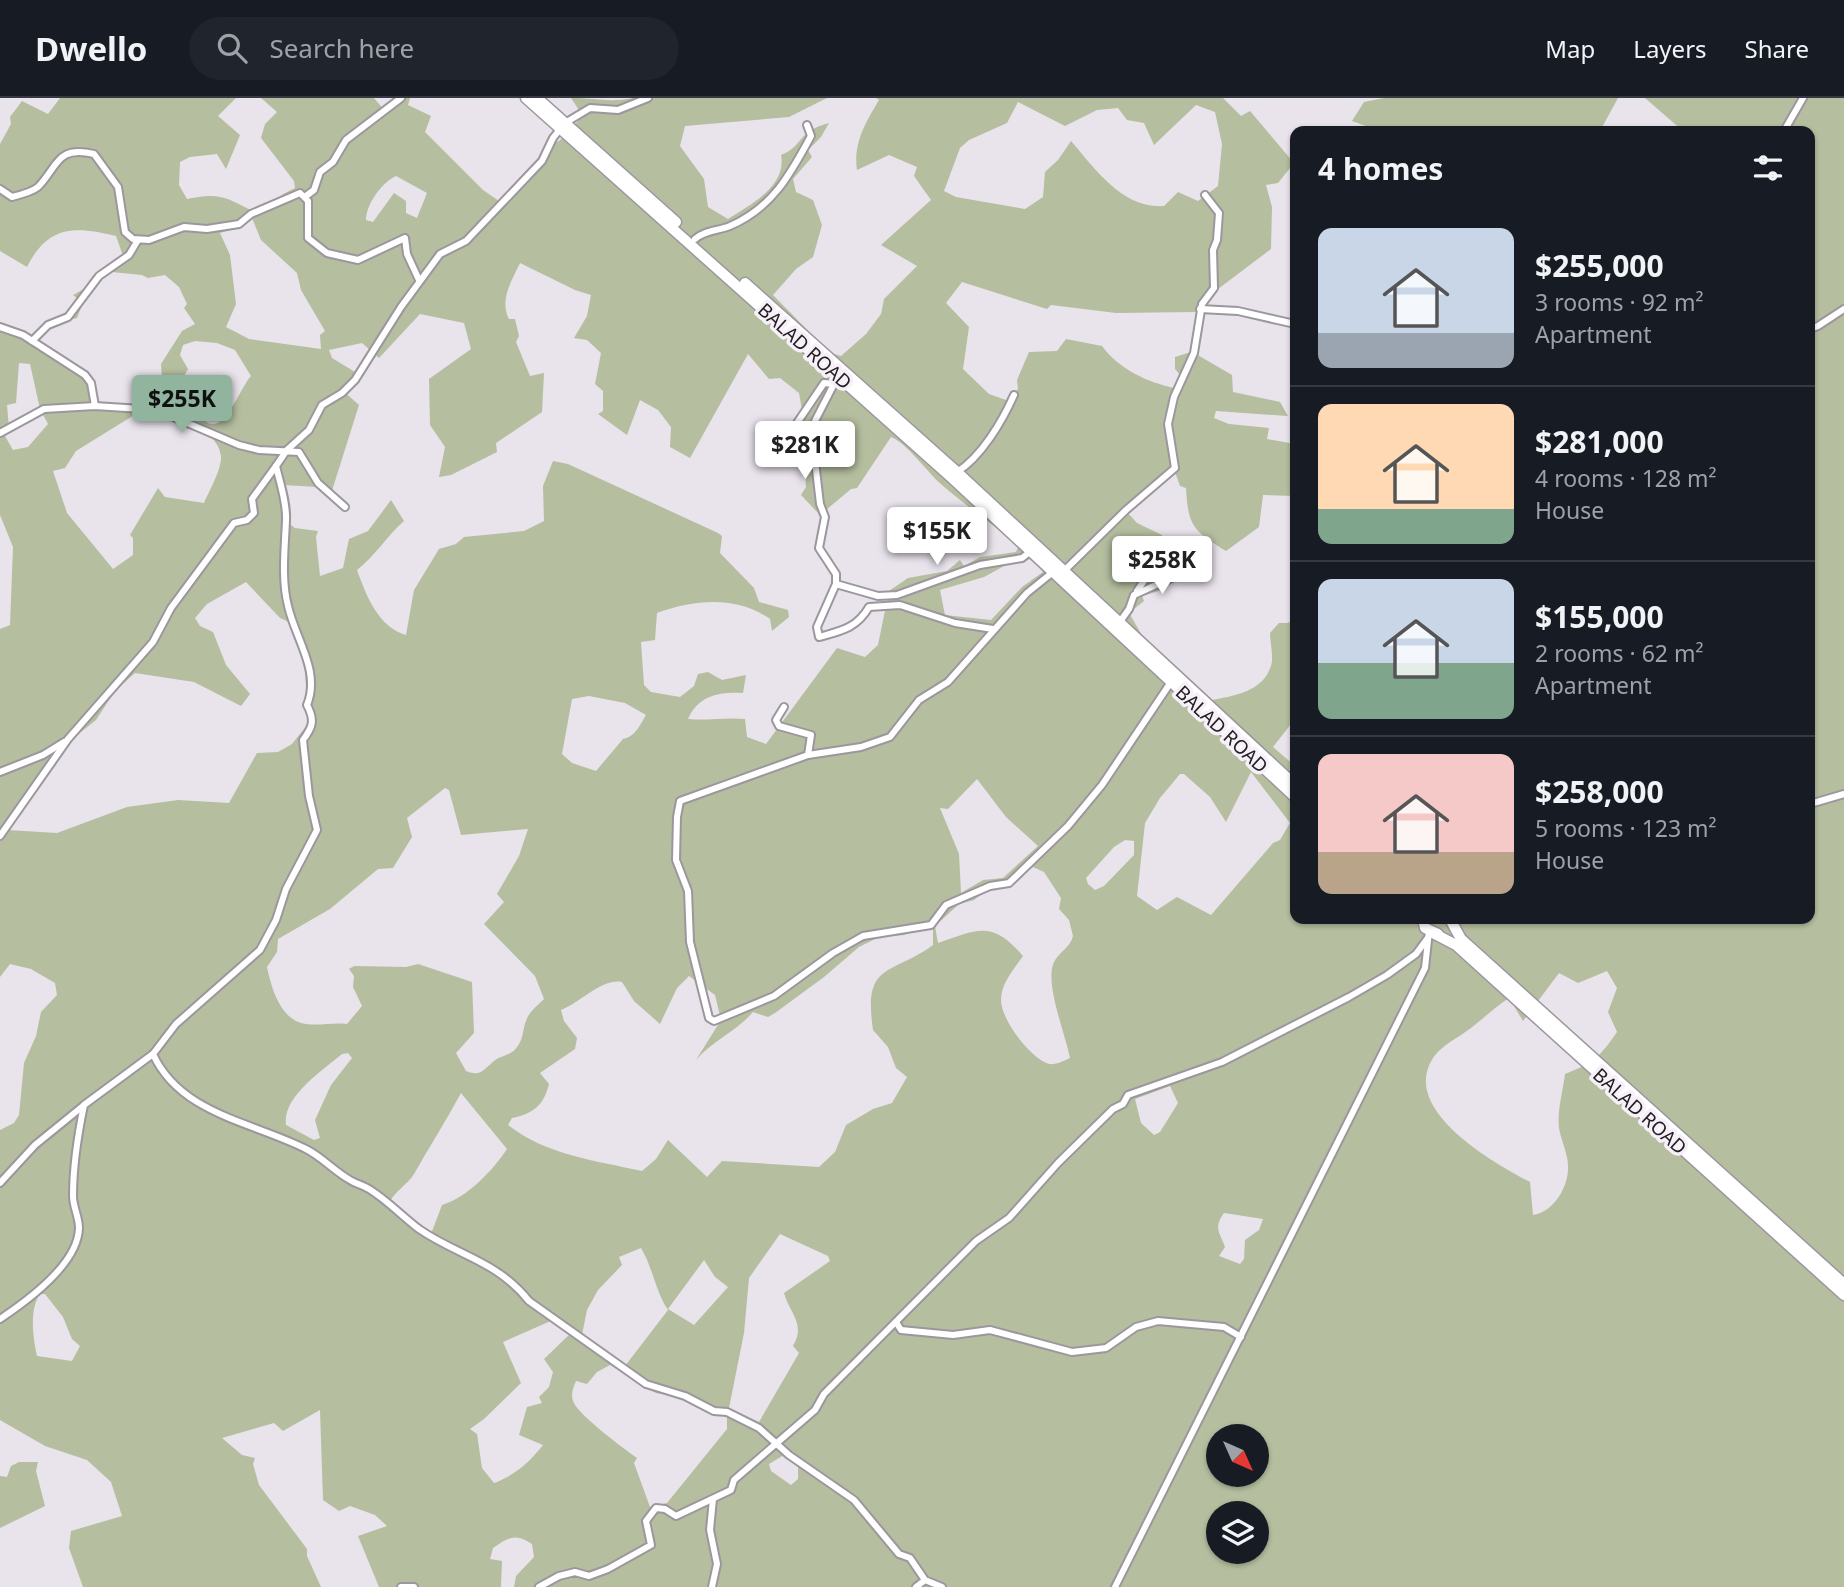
<!DOCTYPE html>
<meta charset="utf-8">
<style>
:root{--surface:#171b24;--page:#20242c;--text:#f1f3f6;--muted:#9ea1a6;--line:#363941;--accent:#91b49f}
body{margin:0;font-family:"Noto Sans",sans-serif;background:var(--page);color:var(--text);height:100vh;display:flex;flex-direction:column;font-size:26px;white-space:nowrap}
*{box-sizing:border-box;margin:0}
p{font-size:23px;color:var(--muted)}
.icon{flex:none;width:38px;height:38px;fill:none;stroke:currentColor;stroke-width:2;stroke-linecap:round;stroke-linejoin:round}
.map{position:relative;flex:1;overflow:hidden}
.drawer{position:absolute;left:1290px;top:28px;width:525px;height:798px;display:flex;flex-direction:column;background:var(--surface);border-radius:14px;box-shadow:0 2px 5px #0004}
.drawer>*{flex:none}
.needle{width:46px;rotate:135deg}
.tools{position:absolute;left:1206px;top:1326px;display:grid;gap:14px}
.tools a{display:grid;place-items:center;width:63px;height:63px;border-radius:50%;background:var(--surface);box-shadow:0 2px 5px #0004;font-size:35px}
.price{position:absolute;translate:-50% -60px;padding:0 16px;border-radius:7px;background:#fff;color:#222;font-size:23px;line-height:46px;filter:drop-shadow(0 2px 4px #0008)}
.price::after{content:'';position:absolute;left:50%;top:42px;width:21px;height:16px;margin-left:-10px;background:inherit;clip-path:polygon(0 0,100% 0,50% 100%)}
.price.active{background:var(--accent);color:#111}
ul{padding:0;list-style:none}
li{display:flex;align-items:center;gap:21px;height:175px;padding:0 28px}
li+li{border-top:2px solid var(--line)}
li span{display:grid;place-items:center;flex:none;width:196px;height:140px;border-radius:14px;color:#555}
li>.icon{margin-inline-start:auto}
span .icon{width:84px;height:84px;fill:#fffc;stroke-width:1}
li b{font-size:30px}
h2{display:flex;justify-content:space-between;align-items:center;height:84px;padding:0 28px;font-size:30px}
header{display:flex;align-items:center;gap:42px;box-sizing:border-box;height:98px;padding:0 35px;background:var(--surface);border-bottom:2px solid var(--line)}
header strong{font-size:33px}
nav{display:flex;gap:38px;margin-inline-start:auto;font-size:24px}
.search{width:490px;height:63px;background:var(--page);display:flex;align-items:center;gap:18px;box-sizing:border-box;padding:0 24px;border-radius:38px;color:var(--muted);font-size:26px}
.map>svg:first-child{display:block}
.green{fill:#b5be9f;fill-rule:evenodd}
.lines{fill:none;stroke-linecap:round;stroke-linejoin:round}
.minor-casing{stroke:#9c969e;stroke-width:10}
.highway-casing{stroke:#9c969e;stroke-width:13}
.minor{stroke:#fff;stroke-width:6}
.highway{stroke:#fff;stroke-width:10}
.labels{text-anchor:middle;dominant-baseline:central;stroke-width:7;stroke-linejoin:round;paint-order:stroke}
.street-label{font-size:19px;fill:#222023;stroke:#f7f0f9}
</style>
<header>
<strong>Dwello</strong>
<div class="search"><svg class="icon" aria-label="search" viewBox="0 0 24 24"><circle cx="10" cy="10" r="6"/><path d="M15 15l6 6"/></svg>Search here</div>
<nav><a>Map</a><a>Layers</a><a>Share</a></nav>
</header>
<div class="map">
<svg width="1844" height="1489" viewBox="0 0 1844 1489">
<rect width="100%" height="100%" fill="#e9e3ec"/>
<g class="green">
<path d="M60 0H236L218 18 240 37 226 71 217 56 190 59 180 64 179 87 187 101C218 95 224 98 252 113 269 107 279 97 295 90L294 83 261 40 265 26 277 14 261 0H374L384 12 398 0H410L408 7 431 18 425 34 483 92 499 103 540 62 546 47 559 43 583 18 571 0C595 0 610 5 633 0H827L789 19 685 28 680 48 704 81 708 109 728 121C750 107 787 88 781 57 804 48 796 34 829 25L821 39 808 52 812 59 793 81 796 94 813 102 822 127 813 159 796 171 773 197 830 255 841 258 866 236 881 216 884 201 917 168 881 147 931 102 914 78 917 69 889 57 857 72C853 45 866 24 879 2L876 0H1223L1241 18 1250 13 1294 65 1278 85 1266 87 1272 109 1271 151 1218 191 1204 209 1290 221 1295 223V229L1239 216 1202 215 1196 256 1232 277 1233 294 1280 304 1288 318 1216 313 1214 320 1229 326 1269 330 1267 341 1295 346V398L1263 397 1259 429 1226 453C1194 433 1188 429 1186 390L1180 388 1175 374 1127 414 1137 425 1162 437 1165 461 1184 476 1162 492 1142 498 1144 503 1129 515 1143 539 1212 602C1233 598 1263 594 1271 568 1274 559 1270 544 1270 535L1279 525H1288L1295 520V621L1273 649 1295 668V821H1810V33H1683L1645 0H1844V1489H514L516 1478 534 1459 532 1446C515 1435 509 1439 493 1450L490 1461 502 1463 501 1489H379L358 1438 387 1428 375 1417 350 1408 339 1413 323 1402 320 1312 283 1333 274 1325 222 1340 242 1357 255 1360 253 1366 259 1387 307 1451V1458L321 1489H83L69 1450 71 1433 122 1418 111 1384 87 1362 45 1348 0 1322V1032L14 1025 19 1017 24 965 36 938 41 914 57 897 55 885 31 871 10 866 0 879V531L10 527 13 449 0 417V227L9 228 30 238C49 221 62 223 78 201L73 197 86 190 115 161 123 158 116 138C75 128 48 127 27 169L0 153V46L11 26 10 19 22 3 48 16ZM1018 4 1065 28 1097 12 1118 10 1127 22 1144 25 1154 47 1196 7 1215 14 1222 46 1218 88 1198 103 1178 94 1164 108C1123 111 1096 72 1071 43L1058 62 1045 74 1043 99 1025 111 956 99 944 93 960 50 969 42 1007 25ZM396 78 427 95 417 120 406 115V103L394 95 373 124 366 122C366 107 381 85 396 78ZM252 120 261 142 297 175 301 192 325 233 320 237 321 251 249 241 226 229 236 206 230 157 220 135 240 129ZM520 165 575 192 591 197 587 218 574 240 587 242 601 255 595 286 603 293V313L598 316 627 337 640 302 658 312 671 329 670 349 690 360 748 256 769 281 780 280 799 295 803 318 785 345 804 358 806 389 801 397 820 417 851 391 857 390 891 339C908 346 926 373 942 387 967 409 994 426 1018 449L1016 454 980 459 964 468 960 462 947 473 908 480 889 493 878 547 865 559 837 550 766 646 747 639 745 621C725 619 708 623 688 621 699 597 719 594 743 595L746 577 722 582 708 574 698 576 694 588 680 599 651 594 644 587 641 544 655 542 657 515C694 502 735 497 770 521L772 533 789 519 788 512 759 504 754 490 720 455 722 438 718 435 568 366 553 363 543 388 544 423 524 433 464 439 456 446 439 451 414 492 406 537C378 529 366 497 357 472 376 457 386 439 404 423L391 402 368 433 349 441 343 470 320 478 316 439 318 433 295 430 288 425 289 418 283 387 318 389 330 399 359 307 341 291 352 282 355 274 332 260 329 252 362 245 379 260 420 216 464 225 471 251 429 281 430 327 445 349 439 379 451 377 497 354 496 345 542 314 544 275 530 278 516 244 519 238 515 221H509C499 202 512 182 520 165ZM112 174 142 177 148 180 165 177 179 189 187 206 184 210 195 226 182 233 161 266 164 311 101 309 89 276 41 247 39 240 55 226 77 220C83 204 94 181 112 174ZM962 184 1047 211 1051 207 1116 215 1196 214 1191 254 1175 259V271L1180 277 1174 290C1147 284 1119 271 1102 248L1066 241 1057 253 1029 254 1017 282 1018 291 1006 302 989 296 963 271 969 229 946 205ZM195 243 217 245 235 252 251 278C239 290 220 352 198 314L200 310 192 301 186 302 182 282 188 271 180 257 183 247ZM19 265 30 266 40 311 48 326 28 349 13 352 5 338 9 330 7 307 16 305ZM139 314C163 318 218 327 221 358 222 371 209 393 204 405L165 399 158 390 130 437 133 440V457L113 471 67 415 53 373 65 370 76 353ZM1033 460 1043 474 1022 489 991 522 945 517 940 492 984 479 1006 467ZM246 484 280 520 287 523 303 551 307 600 303 606 311 622 292 646 278 654 257 655 229 705 178 702 127 709 57 735 8 732 76 638 96 622 115 593 135 575 194 584 241 608 250 596 226 567 213 534 200 528 195 520 207 506ZM589 598 625 605 646 617C640 627 635 639 623 641L596 673 572 665 562 656 572 601ZM1251 674 1290 725 1280 742 1273 745 1211 817 1177 799 1157 812 1137 798 1145 725 1160 700 1180 676H1184L1210 699 1226 724ZM977 681 1006 719 1038 748 1003 780 983 782 961 795 959 756 940 710 948 711ZM445 690 449 692 461 737 528 731 519 758 497 796 504 804 484 826 535 878 544 901C538 907 528 915 526 923 522 933 524 940 517 949 511 958 501 957 494 963 483 972 481 979 466 973L456 955 474 935 472 884 418 866 406 869 354 868 349 871 354 878 353 889 362 908 347 926C332 924 316 929 301 925 279 918 271 888 267 869L277 854 278 841 330 811 378 771 393 770 412 739 407 720ZM1125 742 1134 743V757L1104 788 1095 792 1088 786 1086 780 1114 749ZM1033 769 1044 774 1061 800 1059 811 1069 822 1073 838C1070 850 1059 854 1054 864 1044 884 1066 938 1070 960 1064 963 1056 967 1049 966 1031 961 1001 922 1001 902 1001 885 1014 871 1023 858 992 822 979 831 938 845L935 828 959 806 974 802 990 790 1007 789ZM929 828 933 832V847C891 878 863 863 873 932L888 949 896 970 907 979 892 1005 873 1011 846 1027 835 1054 819 1069 722 1063 707 1079 668 1042 656 1061 642 1073C597 1063 546 1057 508 1027L512 1020C533 1016 544 1007 549 986L540 975 575 951 577 940 564 923 561 912C580 905 602 880 622 884L634 903 660 926 677 890 689 878 715 897 721 922 696 962C713 942 736 934 753 914L768 919 775 915 824 879 859 849 879 839 904 837ZM1607 873 1617 890 1608 914 1617 934C1600 959 1593 965 1565 976 1563 993 1557 1013 1559 1030 1561 1043 1568 1055 1568 1068 1569 1088 1554 1114 1533 1117L1530 1084C1495 1066 1399 1012 1433 960 1443 946 1458 940 1471 930 1484 920 1495 909 1509 900L1523 923 1559 875 1578 885ZM348 955 352 960 331 987 315 1022 320 1040 314 1042 286 1027C282 999 323 972 342 956ZM1170 988 1178 1005 1160 1034 1154 1037 1141 1025 1135 1001ZM461 995 507 1051C492 1073 468 1099 442 1107L431 1136C417 1130 393 1121 389 1105 395 1093 407 1087 414 1076 429 1049 446 1023 461 995ZM1224 1115 1263 1121 1259 1132 1245 1142 1244 1161 1240 1166 1219 1158 1225 1149C1220 1135 1213 1130 1224 1115ZM780 1136 828 1158 830 1163 784 1195C790 1216 806 1226 793 1248L799 1255 759 1324 729 1310 744 1235 749 1180ZM641 1150C653 1170 655 1192 668 1212L625 1268 582 1237 587 1212 598 1192 622 1167 619 1159ZM704 1162 715 1179 728 1189 694 1227 668 1211ZM40 1196H45L63 1219 72 1241 80 1248 72 1263 37 1258C33 1240 29 1211 40 1196ZM553 1222 571 1235 544 1261 553 1274 549 1289 539 1299 542 1305 527 1309 519 1337 543 1347C529 1365 515 1377 494 1385L482 1370 477 1336 470 1331 484 1321 521 1285 503 1244ZM610 1267 656 1295 681 1299 715 1316 727 1317V1331L667 1405 650 1409 634 1365 637 1360C624 1351 579 1317 574 1305 570 1297 573 1290 576 1283L587 1286 597 1274ZM1218 1339H1256V1377H1218ZM784 1357 798 1369V1381L791 1387 771 1373 769 1366ZM1218 1416H1256V1454H1218Z"/>
<path d="M1384 0H1618L1600 33H1380L1352 23 1364 4Z"/>
<path d="M19 1364H38L36 1373 45 1408 0 1430V1378L7 1379 11 1368Z"/>
</g>
<g class="lines">
<g class="minor-casing">
<g id="minor">
<path d="M648 0 618 12 590 10 565 25 553 40 542 63 466 143 440 156 401 209 355 282 342 295 322 307 309 332 287 352 276 368C280 385 287 405 286 422 285 449 281 481 288 508 295 540 321 573 307 607 315 622 313 629 303 642L309 698 317 732 286 791 276 822 260 852 176 926 153 956C180 1016 253 1024 306 1051 322 1059 334 1073 350 1082 356 1086 363 1087 369 1091 387 1102 402 1118 419 1131 458 1158 496 1162 529 1203L646 1286 685 1298 714 1313 727 1314 759 1330 789 1357 854 1402 899 1456 910 1460 925 1482 942 1489"/>
<path d="M1784 33 1803 0"/>
<path d="M0 91 12 99C20 97 32 94 38 89 58 69 56 47 94 56L118 89 125 134 133 141 149 142 184 129 207 131 239 126 251 116 300 95 308 103V140L327 155 358 162 405 140 407 156 419 182"/>
<path d="M306 98 314 92 320 74 333 64 346 42 401 0"/>
<path d="M695 141C705 132 718 133 730 128 772 110 790 77 811 38L807 27"/>
<path d="M1200 211 1238 213 1295 226"/>
<path d="M0 229 23 237 85 277 91 285 95 308"/>
<path d="M1810 231 1818 228 1844 211"/>
<path d="M32 243 48 227 68 219 99 178 129 157 138 142"/>
<path d="M834 286 815 323 813 346 820 406 825 419 819 450 836 476V486L878 498 897 497 980 467 1022 460 1031 453"/>
<path d="M797 325 824 285 834 286"/>
<path d="M0 335 44 311 95 308 157 312 239 347 259 352 299 354 318 385 345 409"/>
<path d="M957 374C981 359 1002 324 1014 297"/>
<path d="M1064 473 1126 412 1175 370 1168 326 1174 299 1194 255 1202 206 1214 190 1213 152 1217 142 1219 115 1205 97"/>
<path d="M1053 474 1027 495 948 584 919 602 890 639 861 649 808 657 680 703 677 719 676 762 688 793 690 844 709 920 714 923 774 898 833 855 863 838 931 827 946 807 990 788 1009 785 1068 728 1102 687 1171 584"/>
<path d="M836 486 817 529 819 539C841 533 857 530 869 509L900 507 955 525 993 531"/>
<path d="M1137 493 1162 456"/>
<path d="M1119 525 1129 511 1134 497 1180 476 1195 461"/>
<path d="M784 609 776 622 779 628 811 637 808 657"/>
<path d="M0 674 43 657 64 644"/>
<path d="M1810 706 1844 696"/>
<path d="M0 738 68 641 153 544 171 510 234 425 247 422 254 415 252 401 276 368"/>
<path d="M0 1085 35 1047 83 1008"/>
<path d="M0 1221C27 1203 78 1166 79 1130 79 1119 73 1109 73 1098 73 1068 78 1036 84 1007L153 956"/>
<path d="M896 1224 901 1232 953 1237 990 1232 1072 1254 1106 1250 1136 1229 1158 1223 1224 1229 1241 1239"/>
<path d="M401 1489H414"/>
<path d="M539 1489 559 1478 575 1474 589 1478 608 1471 651 1447 646 1423 656 1410 665 1411 676 1418 731 1392 734 1382 815 1312 824 1296 976 1143 1009 1120 1058 1065 1113 1011 1123 1006 1128 997 1222 964 1349 899 1387 877 1416 856 1427 841"/>
<path d="M712 1489 717 1466 710 1432 713 1401"/>
<path d="M916 1489 925 1482"/>
<path d="M1115 1489 1425 870 1429 833"/>
</g>
</g>
<g class="highway-casing">
<g id="highway">
<path d="M526 0 952 380 1295 699"/>
<path d="M537 0 676 124"/>
<path d="M745 185 957 374 1295 687"/>
<path d="M1423 821 1425 830 1438 836"/>
<path d="M1450 821 1461 841 1844 1186"/>
<path d="M1433 835 1456 847 1844 1197"/>
</g>
</g>
<use href="#minor" class="minor"/>
<use href="#highway" class="highway"/>
</g>
<g class="labels">
<g class="street-label">
<text transform="translate(805 248) rotate(42)">BALAD ROAD</text>
<text transform="translate(1222 631) rotate(43)">BALAD ROAD</text>
<text transform="translate(1640 1013) rotate(42)">BALAD ROAD</text>
</g>
</g>
</svg>
<div class="tools">
<a><svg class="needle" viewBox="-14 -14 28 28"><path d="M0-13l5 13h-10z" fill="#e53935"/><path d="M0 13l5-13h-10z" fill="#9ea1a6"/></svg></a>
<a><svg class="icon" aria-label="layers" viewBox="0 0 24 24"><path d="M12 4l9 5-9 5-9-5zM3 14l9 5 9-5"/></svg></a>
</div>
<b class="price active" style="left:182px;top:337px">$255K</b>
<b class="price" style="left:805px;top:383px">$281K</b>
<b class="price" style="left:937px;top:469px">$155K</b>
<b class="price" style="left:1162px;top:498px">$258K</b>
<section class="drawer">
<h2>4 homes<svg class="icon" aria-label="filters" viewBox="0 0 24 24"><path d="M4 7h16M4 17h16"/><circle cx="9" cy="7" r="2"/><circle cx="15" cy="17" r="2"/></svg></h2>
<ul>
<li><span style="background:linear-gradient(#c9d6e8 75%,#9aa5b1 0)"><svg class="icon" aria-label="home" viewBox="0 0 24 24"><path d="M3 11l9-7 9 7M6 9v11h12V9"/></svg></span><div><b>$255,000</b><p>3 rooms · 92 m²</p><p>Apartment</p></div></li>
<li><span style="background:linear-gradient(#ffd9b3 75%,#7fa58c 0)"><svg class="icon" aria-label="home" viewBox="0 0 24 24"><path d="M3 11l9-7 9 7M6 9v11h12V9"/></svg></span><div><b>$281,000</b><p>4 rooms · 128 m²</p><p>House</p></div></li>
<li><span style="background:linear-gradient(#c9d6e8 60%,#7fa58c 0)"><svg class="icon" aria-label="home" viewBox="0 0 24 24"><path d="M3 11l9-7 9 7M6 9v11h12V9"/></svg></span><div><b>$155,000</b><p>2 rooms · 62 m²</p><p>Apartment</p></div></li>
<li><span style="background:linear-gradient(#f6c9c9 70%,#b9a48a 0)"><svg class="icon" aria-label="home" viewBox="0 0 24 24"><path d="M3 11l9-7 9 7M6 9v11h12V9"/></svg></span><div><b>$258,000</b><p>5 rooms · 123 m²</p><p>House</p></div></li>
</ul>
</section>
</div>
